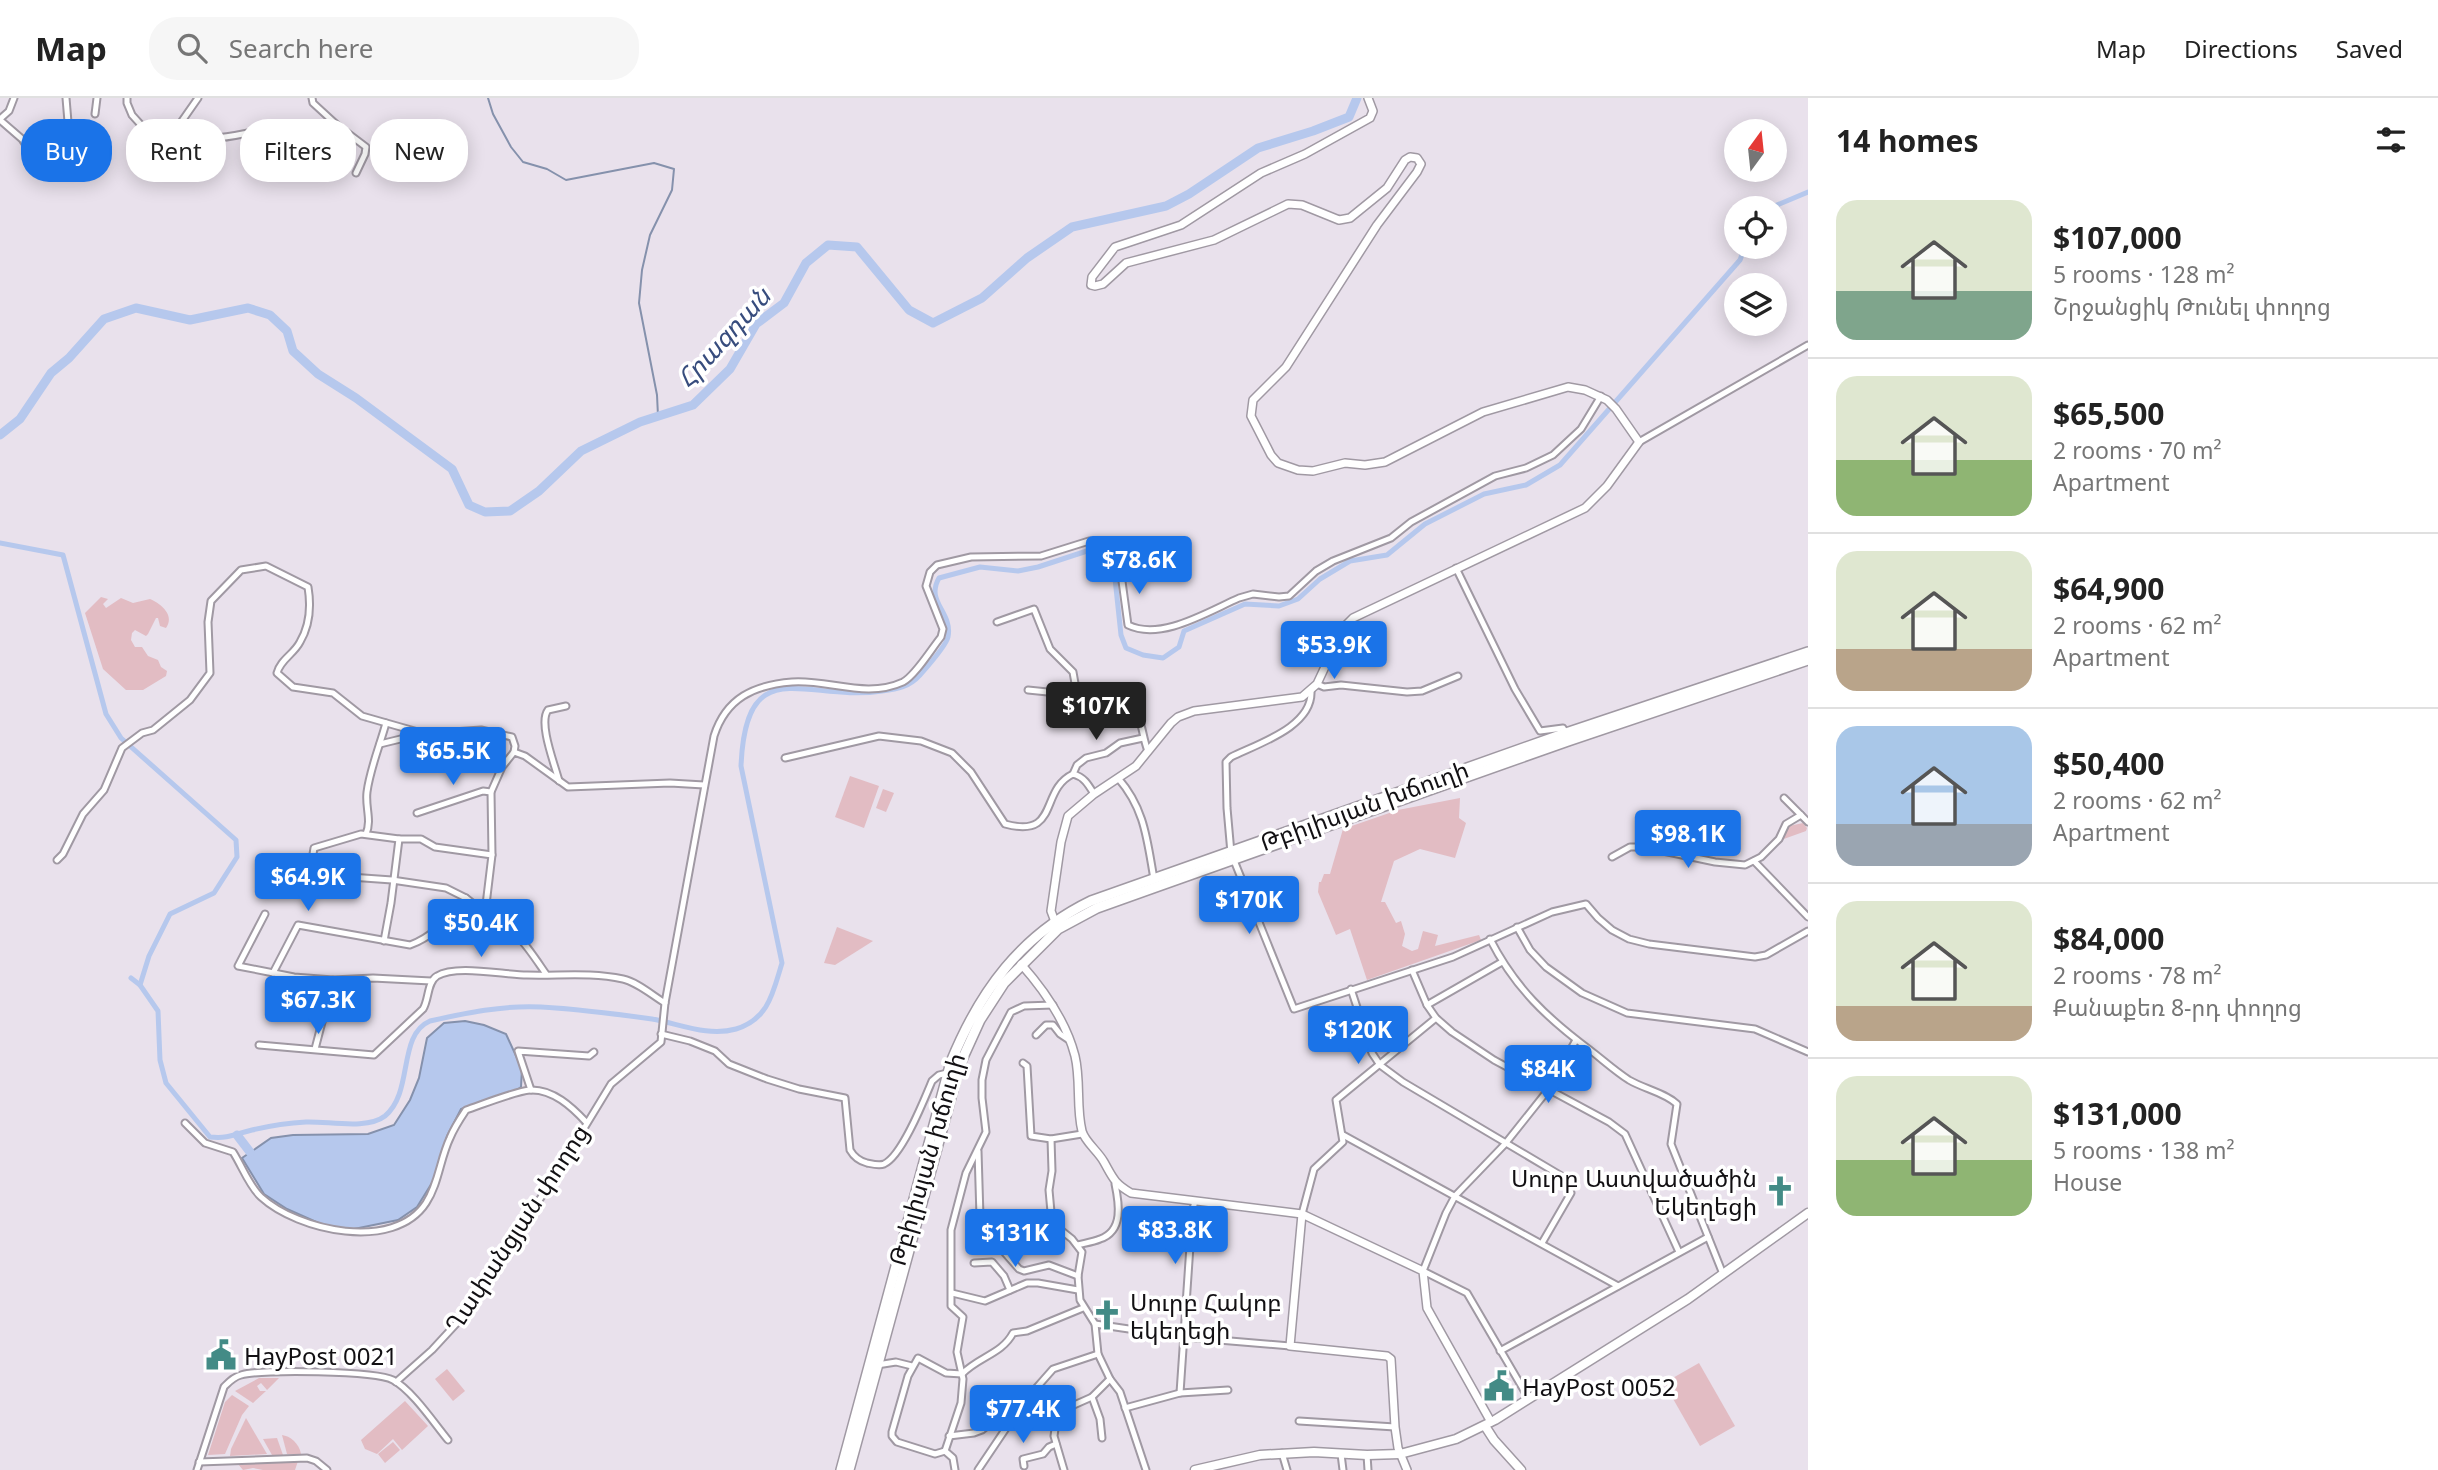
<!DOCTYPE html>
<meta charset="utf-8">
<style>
:root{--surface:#fff;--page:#f6f6f6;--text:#222;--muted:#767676;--line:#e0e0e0;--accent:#1a73e8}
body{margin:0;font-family:"Noto Sans","Noto Sans Armenian",sans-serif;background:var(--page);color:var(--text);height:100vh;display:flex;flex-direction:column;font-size:26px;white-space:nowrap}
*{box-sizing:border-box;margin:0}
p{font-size:23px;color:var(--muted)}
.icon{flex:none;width:38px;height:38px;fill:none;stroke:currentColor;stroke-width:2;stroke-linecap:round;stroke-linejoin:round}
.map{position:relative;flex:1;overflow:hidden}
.panel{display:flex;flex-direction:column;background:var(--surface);width:630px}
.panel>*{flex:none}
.hud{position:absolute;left:21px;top:21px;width:665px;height:63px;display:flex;gap:14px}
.needle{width:46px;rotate:15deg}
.controls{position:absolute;left:1724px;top:21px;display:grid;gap:14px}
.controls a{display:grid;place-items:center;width:63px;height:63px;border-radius:50%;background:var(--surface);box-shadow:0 4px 18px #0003;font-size:35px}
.price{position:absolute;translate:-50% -60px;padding:0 16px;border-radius:7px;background:var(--accent);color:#fff;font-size:23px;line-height:46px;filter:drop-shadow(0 2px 4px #0008)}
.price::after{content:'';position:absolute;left:50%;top:42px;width:21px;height:16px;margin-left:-10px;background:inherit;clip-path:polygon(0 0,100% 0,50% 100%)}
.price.selected{background:#222;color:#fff}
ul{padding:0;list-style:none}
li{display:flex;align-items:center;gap:21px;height:175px;padding:0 28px}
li+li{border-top:2px solid var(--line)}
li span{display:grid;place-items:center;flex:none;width:196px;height:140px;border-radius:21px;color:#555}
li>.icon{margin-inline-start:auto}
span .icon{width:84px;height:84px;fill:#fffc;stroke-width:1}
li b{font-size:30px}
h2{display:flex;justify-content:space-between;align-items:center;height:84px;padding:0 28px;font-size:30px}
.pill{padding:0 24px;border-radius:28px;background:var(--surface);box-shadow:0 4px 18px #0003;font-size:24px;line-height:63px}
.pill.selected{background:var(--accent);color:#fff}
header{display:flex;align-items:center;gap:42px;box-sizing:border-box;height:98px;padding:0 35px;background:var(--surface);border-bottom:2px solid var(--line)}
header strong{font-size:33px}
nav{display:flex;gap:38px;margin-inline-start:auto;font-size:24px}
.search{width:490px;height:63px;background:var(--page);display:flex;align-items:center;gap:18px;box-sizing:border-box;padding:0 24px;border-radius:28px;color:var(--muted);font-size:26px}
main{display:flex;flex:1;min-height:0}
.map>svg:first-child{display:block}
.green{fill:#e2bcc3}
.water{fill:#b6c8ed;stroke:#8591ac;stroke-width:2}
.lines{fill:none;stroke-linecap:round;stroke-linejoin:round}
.stream{stroke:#8591ac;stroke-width:2}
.canal{stroke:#b6c8ed;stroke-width:5}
.river{stroke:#b6c8ed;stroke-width:9}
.minor-casing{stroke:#a099a3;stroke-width:9}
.tertiary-casing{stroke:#a099a3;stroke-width:10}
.secondary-casing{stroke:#a099a3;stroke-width:11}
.primary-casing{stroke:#a099a3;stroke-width:12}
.minor{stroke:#fff;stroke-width:5}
.tertiary{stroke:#fff;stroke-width:7}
.secondary{stroke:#fff;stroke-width:8}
.primary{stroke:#fff;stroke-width:9}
.labels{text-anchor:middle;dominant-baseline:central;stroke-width:7;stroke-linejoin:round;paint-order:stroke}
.street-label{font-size:24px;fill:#121013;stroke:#fff}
.poi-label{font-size:24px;fill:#121013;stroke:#fff;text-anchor:start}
.water-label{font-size:26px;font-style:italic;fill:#374c7d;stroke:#fff}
</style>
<header>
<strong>Map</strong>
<div class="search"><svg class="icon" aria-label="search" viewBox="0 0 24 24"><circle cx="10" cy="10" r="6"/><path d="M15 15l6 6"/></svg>Search here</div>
<nav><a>Map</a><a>Directions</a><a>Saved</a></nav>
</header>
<main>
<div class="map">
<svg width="1808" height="1372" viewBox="0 0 1808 1372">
<rect width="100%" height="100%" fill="#e9e1ec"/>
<g class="green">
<path d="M101 499 108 501 103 506 106 510 121 500 133 505 150 501C162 506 175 518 166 530L160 528 158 520H156L148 536 146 538 135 532 132 535 131 542 135 549H142L148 558 158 562 161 569 167 573 166 578 143 592H126L103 571 85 515Z"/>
<path d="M850 678 879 688 864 730 835 719Z"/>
<path d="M883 691 894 695 886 714 876 710Z"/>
<path d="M1460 700 1459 720 1466 725 1455 760 1420 751 1394 763 1381 804H1385L1396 825 1401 823 1405 836 1402 848 1412 853 1418 851 1423 833 1438 837 1435 848 1479 837 1481 842 1367 882 1350 831 1336 837 1318 794 1319 784H1321L1324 776H1330L1343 731 1398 712Z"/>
<path d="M1803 725 1807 730 1806 733 1781 742 1789 728Z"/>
<path d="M837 829 873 843 835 867 824 865Z"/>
<path d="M1699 1265 1735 1328 1700 1348 1664 1285Z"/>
<path d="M447 1271 465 1293 453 1303 435 1281Z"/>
<path d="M259 1280H279L267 1292 261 1285 257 1288 260 1293H266L253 1305 235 1293Z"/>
<path d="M232 1297 249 1308 242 1317 225 1356 208 1357 225 1304Z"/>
<path d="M405 1303 428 1328 402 1352 393 1341 377 1356 365 1351 361 1342Z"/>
<path d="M246 1320 267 1356 230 1358 231 1351Z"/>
<path d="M282 1337C290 1338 299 1345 301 1356H287Z"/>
<path d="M277 1340 283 1357H272L263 1341Z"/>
<path d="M393 1344 400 1352 385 1365 378 1356Z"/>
<path d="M298 1363 295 1372H263L253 1370 243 1372 238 1366Z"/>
</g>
<path class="water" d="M465 923 484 927 506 936 522 971 521 989C511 998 476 1005 461 1011L447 1038 435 1080 417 1109 398 1122 354 1131H332L287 1111 264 1096 242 1060 271 1040 293 1037 368 1036 394 1027 410 1002 419 980 427 940 444 925Z"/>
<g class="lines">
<path class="stream" d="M488 0 493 16 511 49 523 64 547 71 566 82 654 65 674 71 672 92 650 137 642 172 639 205 657 297 658 318"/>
<g class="canal">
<path d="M1770 110 1808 94"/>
<path d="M0 445 63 457 106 616 121 640 236 742 237 759 214 795 170 816 149 858 140 887"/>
<path d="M131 880 140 887 158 913 160 962 166 985 210 1039C229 1041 235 1036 252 1032 269 1028 288 1025 306 1024 328 1023 367 1032 385 1018 414 994 397 937 430 923 466 915 503 907 541 909 577 911 616 916 652 921 680 926 708 939 736 931 769 921 773 894 782 865L741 668C746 550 806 605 882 593 898 591 909 589 920 577 927 569 946 548 948 539 953 514 925 504 939 480L980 469 1018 473 1038 469 1090 452 1099 453 1113 462 1121 537 1126 550 1143 557 1163 560 1179 549 1184 533 1245 506 1279 508 1298 501 1320 481 1350 463 1387 457 1425 426 1484 396 1526 387 1560 367 1740 162 1745 149"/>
</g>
<g class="river">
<path d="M0 337 20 321 51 275 69 260 104 221 136 210 190 222 248 210 270 217 287 233 293 253 318 276 356 300 452 371 469 407 485 414 510 413 539 393 581 353 640 324 693 307 730 271 756 226 784 205 806 165 828 147 857 149 909 212 933 225 982 200 1027 160 1072 129 1166 108 1189 96 1258 50 1313 33 1349 19 1357 0"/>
<path d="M237 1037 250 1054"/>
</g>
<g class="minor-casing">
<g id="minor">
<path d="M127 0V5L132 17 151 38 175 33 198 0"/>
<path d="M312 0 313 5 337 27 366 49 365 56 356 75"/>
<path d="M95 16 97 0"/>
<path d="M0 21 9 13 14 0"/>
<path d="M0 22 22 41 42 72 60 70 79 60"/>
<path d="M63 27 68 24 66 0"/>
<path d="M175 33C196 45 224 40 248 35"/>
<path d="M1639 344 1808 247"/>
<path d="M1456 470 1515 591 1540 633 1563 630 1566 635"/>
<path d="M997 524 1034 511 1050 551 1073 574 1077 597 1089 603 1135 612C1143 625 1142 638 1148 653"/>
<path d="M1317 586 1324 589 1341 587 1407 594 1422 593 1458 578"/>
<path d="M1028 592 1077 597"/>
<path d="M1311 593C1313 629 1257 646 1231 659L1226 664 1227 710 1231 755 1294 911 1453 859 1552 814 1586 806 1598 820 1612 832 1629 841 1649 846 1755 859 1766 857 1808 833"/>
<path d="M380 646 421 636"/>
<path d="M785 660 879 638 921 643 952 655 971 674 1005 726C1060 741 1039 692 1073 676 1084 679 1088 686 1094 696"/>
<path d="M1073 676 1077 667 1086 660 1106 655 1120 645 1143 640"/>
<path d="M1118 680C1145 711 1147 742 1154 781"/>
<path d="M559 683C555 667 538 625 548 612L566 608"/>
<path d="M1784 700 1808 724"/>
<path d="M417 715 483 693 491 694"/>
<path d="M366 736C372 722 365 709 367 694 370 671 380 647 386 625"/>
<path d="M1612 759 1630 749H1644L1715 764 1745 767 1761 759 1779 741 1786 726 1801 717"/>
<path d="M57 762 63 756 83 716 104 692 122 650 142 635 153 632 190 602 210 575 208 524 211 503 241 472 266 468 308 489C311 507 310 527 300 544 294 556 280 562 277 575L293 589 333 595 362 618 425 636 481 632 512 639 515 648 514 654"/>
<path d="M1754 763 1808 819"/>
<path d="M294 764 350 779 392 782 446 790 466 800 485 815"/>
<path d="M311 768 314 750 361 736 399 741H421L435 749 492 757"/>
<path d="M265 816 238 868 294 879 333 882 373 880 431 883"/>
<path d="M1517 829 1530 852 1546 869 1582 895 1627 915 1755 931 1808 954"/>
<path d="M1490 841C1515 890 1547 920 1590 952 1603 962 1615 973 1629 982 1644 991 1664 994 1677 1006L1671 1046 1723 1176"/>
<path d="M384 843 391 805 399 741"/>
<path d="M1412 872 1427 907 1436 920 1452 934 1494 962 1609 1024 1625 1036 1679 1154"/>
<path d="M273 875 298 827 410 847C434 839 450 818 466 800"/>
<path d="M546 876C526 847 517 831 485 815L492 757 491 694 502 669 514 654 525 658 568 689 670 685 704 687"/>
<path d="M1351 891 1372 955 1380 967 1403 984 1565 1080 1571 1095 1542 1145"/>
<path d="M1427 907 1502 864"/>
<path d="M661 936 690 943 715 953 729 966 767 981 799 991 845 1000 850 1052C854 1059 859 1063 867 1065 872 1066 879 1068 884 1066 902 1058 924 1002 932 983L939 977 947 975"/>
<path d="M1036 937 1046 927H1053L1060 936 1069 942"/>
<path d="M259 947 374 957 423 911C429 902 427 884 437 878 456 866 504 877 527 877 560 878 590 874 623 881 637 884 652 897 665 905"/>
<path d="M315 951 333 882"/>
<path d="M1023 965 1027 968 1031 1038 1051 1041 1082 1036"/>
<path d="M531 992 518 953 589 958 594 954"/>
<path d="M185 1025 205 1045 233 1054C242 1068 249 1088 261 1099 298 1133 394 1154 426 1105 439 1085 440 1061 450 1040 454 1030 460 1021 466 1012 481 1007 516 993 530 992 553 991 572 1009 586 1024"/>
<path d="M1343 1037 1618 1188"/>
<path d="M1051 1041 1052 1073 1049 1092 1052 1125 1072 1141 1082 1154 1078 1178 1080 1202 1095 1226 1098 1256 1110 1281 1120 1294 1146 1372"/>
<path d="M978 1053 980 1119 1005 1155 1019 1171 1024 1173 1049 1167 1078 1178"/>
<path d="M1302 1116 1314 1071 1343 1044 1336 1002 1436 920"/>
<path d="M1077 1147C1085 1145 1093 1144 1100 1141 1124 1133 1119 1105 1115 1086"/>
<path d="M974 1165 992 1164 1004 1178 1010 1192"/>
<path d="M952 1195 985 1203 1027 1185H1038L1078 1192"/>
<path d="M1095 1226 1183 1239 1290 1248"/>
<path d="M1500 1253 1708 1139"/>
<path d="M877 1267 896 1264 912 1268"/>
<path d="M962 1276C978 1259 1002 1256 1013 1235L1027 1233 1083 1210"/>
<path d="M396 1284 432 1252 456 1226 552 1083 611 986 661 944 665 905 714 638C726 600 754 587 792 584 828 581 866 601 903 584 915 578 932 550 941 539L943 531 926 488 930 474 937 467 971 459 1041 458 1089 443 1111 447 1118 454 1128 527C1161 543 1207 514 1239 500L1253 496 1279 499 1289 498 1316 473 1333 463 1391 440 1411 424 1495 378 1526 370 1553 357 1581 331 1601 298"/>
<path d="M1180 1295 1190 1148 1188 1131 1195 1103"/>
<path d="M1092 1299 1100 1321 1102 1340"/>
<path d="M1529 1301 1467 1195 1423 1173 1446 1115 1455 1098 1505 1046 1548 992 1576 942"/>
<path d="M1058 1310 1054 1338 1064 1372"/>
<path d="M1125 1310 1180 1295 1228 1292"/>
<path d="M1299 1323 1395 1329"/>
<path d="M949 1338 974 1335 982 1332 1010 1309 1058 1310 1074 1307 1092 1299 1110 1281"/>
<path d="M945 1353 961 1305 963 1281 957 1254 963 1219 951 1208V1132L966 1075 986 1034 982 1000V982L986 962 1011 914 1024 908 1053 907"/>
<path d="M945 1353 935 1356 897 1344 892 1338V1334L908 1278 918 1260 946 1275 962 1276"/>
<path d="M945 1353 953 1360 955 1372"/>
<path d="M1282 1355 1287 1372"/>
<path d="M1341 1356 1343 1372"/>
<path d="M1367 1357 1368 1372"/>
<path d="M199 1364 307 1360 316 1363 327 1372"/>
<path d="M1024 1368 1023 1361 1043 1356 1049 1349 1056 1346"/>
<path d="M197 1372 224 1289C229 1284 233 1279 241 1277 261 1271 376 1273 393 1282 412 1292 434 1325 448 1342"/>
<path d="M978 1372 1023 1305 1053 1271 1098 1256"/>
</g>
</g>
<g class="tertiary-casing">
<g id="tertiary">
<path d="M1057 829 1051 813 1061 744 1068 718 1094 696 1136 668 1171 625 1178 619 1194 613 1302 599 1317 586 1343 530 1353 520 1585 410 1607 388 1639 344 1616 311 1607 302 1585 292 1568 289 1483 314 1385 364 1365 367 1345 365 1313 373 1298 372 1278 365 1271 357 1251 318 1253 302 1286 269 1377 127 1417 74 1421 66 1417 60 1410 59 1405 62 1387 90 1350 120 1339 122 1302 107 1288 106 1214 142 1126 165 1103 186 1095 188 1091 187 1092 179 1115 149 1181 127 1261 75 1305 56 1370 20 1373 13 1368 0"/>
<path d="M1021 866C1045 893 1066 923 1075 958 1081 983 1076 1009 1082 1033 1085 1044 1098 1053 1104 1064 1113 1080 1114 1085 1131 1095L1302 1116 1423 1173 1427 1210 1491 1324"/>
<path d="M1302 1116 1290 1248 1387 1258 1391 1261 1395 1329 1398 1350 1407 1372"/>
</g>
</g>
<g class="secondary-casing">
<g id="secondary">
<path d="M1485 1328 1494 1342 1521 1372"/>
<path d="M1195 1372 1260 1357 1314 1354 1367 1357 1400 1356 1456 1341 1495 1322 1688 1201 1808 1115"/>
</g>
</g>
<g class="primary-casing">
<g id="primary">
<path d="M841 1372 951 964C980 893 1021 837 1091 803L1566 635 1808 554"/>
<path d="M849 1372 960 966 980 922 1004 885 1058 831 1097 810 1153 790 1568 643 1808 562"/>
</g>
</g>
<use href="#minor" class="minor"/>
<use href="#tertiary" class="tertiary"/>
<use href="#secondary" class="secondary"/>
<use href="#primary" class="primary"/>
</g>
<defs>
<g id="church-bare" transform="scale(2.415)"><path d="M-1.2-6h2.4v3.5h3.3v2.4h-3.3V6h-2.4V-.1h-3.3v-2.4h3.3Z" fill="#438b86" stroke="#fff" stroke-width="2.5" paint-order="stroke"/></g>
<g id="civic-bare" transform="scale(2.415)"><path d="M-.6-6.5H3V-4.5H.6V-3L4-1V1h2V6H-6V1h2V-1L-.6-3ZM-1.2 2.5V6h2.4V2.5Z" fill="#438b86" stroke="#fff" stroke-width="2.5" paint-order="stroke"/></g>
</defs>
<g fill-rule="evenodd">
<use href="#church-bare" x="1780" y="1093"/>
<use href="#church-bare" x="1107" y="1217"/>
<use href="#civic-bare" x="221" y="1257"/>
<use href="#civic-bare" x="1499" y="1288"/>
</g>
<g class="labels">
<g class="street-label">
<text transform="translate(1364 707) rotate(-20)">Թբիլիսյան խճուղի</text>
<text transform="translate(926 1061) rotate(-74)">Թբիլիսյան խճուղի</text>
<text transform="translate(516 1130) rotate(-57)">Ղափանցյան փողոց</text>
</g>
<g class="poi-label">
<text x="1757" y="1079" text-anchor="end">Սուրբ Աստվածածին<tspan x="1757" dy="28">Եկեղեցի</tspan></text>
<text x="1130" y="1203">Սուրբ Հակոբ<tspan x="1130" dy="28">եկեղեցի</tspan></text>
<text x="244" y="1257">HayPost 0021</text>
<text x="1522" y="1288">HayPost 0052</text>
</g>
<g class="water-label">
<text transform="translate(723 239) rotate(-48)">Հրազդան</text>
</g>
</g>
</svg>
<div class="controls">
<a><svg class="needle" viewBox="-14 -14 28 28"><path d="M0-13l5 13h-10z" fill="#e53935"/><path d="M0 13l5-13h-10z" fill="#767676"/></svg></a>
<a><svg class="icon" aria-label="locate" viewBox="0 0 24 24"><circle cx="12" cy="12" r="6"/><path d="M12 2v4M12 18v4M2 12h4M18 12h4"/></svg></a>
<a><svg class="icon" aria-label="layers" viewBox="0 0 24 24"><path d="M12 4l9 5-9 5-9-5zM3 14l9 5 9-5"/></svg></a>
</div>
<b class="price" style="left:1139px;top:498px">$78.6K</b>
<b class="price" style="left:1334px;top:583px">$53.9K</b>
<b class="price selected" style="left:1096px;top:644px">$107K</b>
<b class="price" style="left:453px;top:689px">$65.5K</b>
<b class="price" style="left:1688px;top:772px">$98.1K</b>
<b class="price" style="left:308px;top:815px">$64.9K</b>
<b class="price" style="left:1249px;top:838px">$170K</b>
<b class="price" style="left:481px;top:861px">$50.4K</b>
<b class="price" style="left:318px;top:938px">$67.3K</b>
<b class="price" style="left:1358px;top:968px">$120K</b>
<b class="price" style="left:1548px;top:1007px">$84K</b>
<b class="price" style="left:1175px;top:1168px">$83.8K</b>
<b class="price" style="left:1015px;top:1171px">$131K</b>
<b class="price" style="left:1023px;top:1347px">$77.4K</b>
<div class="hud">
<a class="pill selected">Buy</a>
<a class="pill">Rent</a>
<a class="pill">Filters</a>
<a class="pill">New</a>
</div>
</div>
<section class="panel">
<h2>14 homes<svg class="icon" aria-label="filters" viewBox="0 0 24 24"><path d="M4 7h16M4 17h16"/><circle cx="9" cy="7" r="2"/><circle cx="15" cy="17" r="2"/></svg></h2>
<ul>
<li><span style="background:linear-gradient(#dfe7d0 65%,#7fa58c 0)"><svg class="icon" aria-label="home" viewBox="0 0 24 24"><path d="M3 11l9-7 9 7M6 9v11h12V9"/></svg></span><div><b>$107,000</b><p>5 rooms · 128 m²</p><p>Շրջանցիկ Թունել փողոց</p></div></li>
<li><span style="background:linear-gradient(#dfe7d0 60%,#8fb573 0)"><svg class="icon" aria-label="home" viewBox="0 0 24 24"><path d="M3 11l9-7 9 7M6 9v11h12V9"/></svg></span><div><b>$65,500</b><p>2 rooms · 70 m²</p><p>Apartment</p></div></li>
<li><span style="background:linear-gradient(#dfe7d0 70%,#b9a48a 0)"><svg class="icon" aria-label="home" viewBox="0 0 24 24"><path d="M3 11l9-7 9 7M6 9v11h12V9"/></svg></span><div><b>$64,900</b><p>2 rooms · 62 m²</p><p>Apartment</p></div></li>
<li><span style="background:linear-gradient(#a9c7e8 70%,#9aa5b1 0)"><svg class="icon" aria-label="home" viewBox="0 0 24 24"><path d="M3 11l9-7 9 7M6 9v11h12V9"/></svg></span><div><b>$50,400</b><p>2 rooms · 62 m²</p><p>Apartment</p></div></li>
<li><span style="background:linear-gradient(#dfe7d0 75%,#b9a48a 0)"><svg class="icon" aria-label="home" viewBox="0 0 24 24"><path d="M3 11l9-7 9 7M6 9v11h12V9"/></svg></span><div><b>$84,000</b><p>2 rooms · 78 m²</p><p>Քանաքեռ 8-րդ փողոց</p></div></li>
<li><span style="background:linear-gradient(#dfe7d0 60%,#8fb573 0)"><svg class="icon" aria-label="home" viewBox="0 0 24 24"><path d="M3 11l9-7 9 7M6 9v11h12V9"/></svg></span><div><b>$131,000</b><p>5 rooms · 138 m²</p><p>House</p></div></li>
</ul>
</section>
</main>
